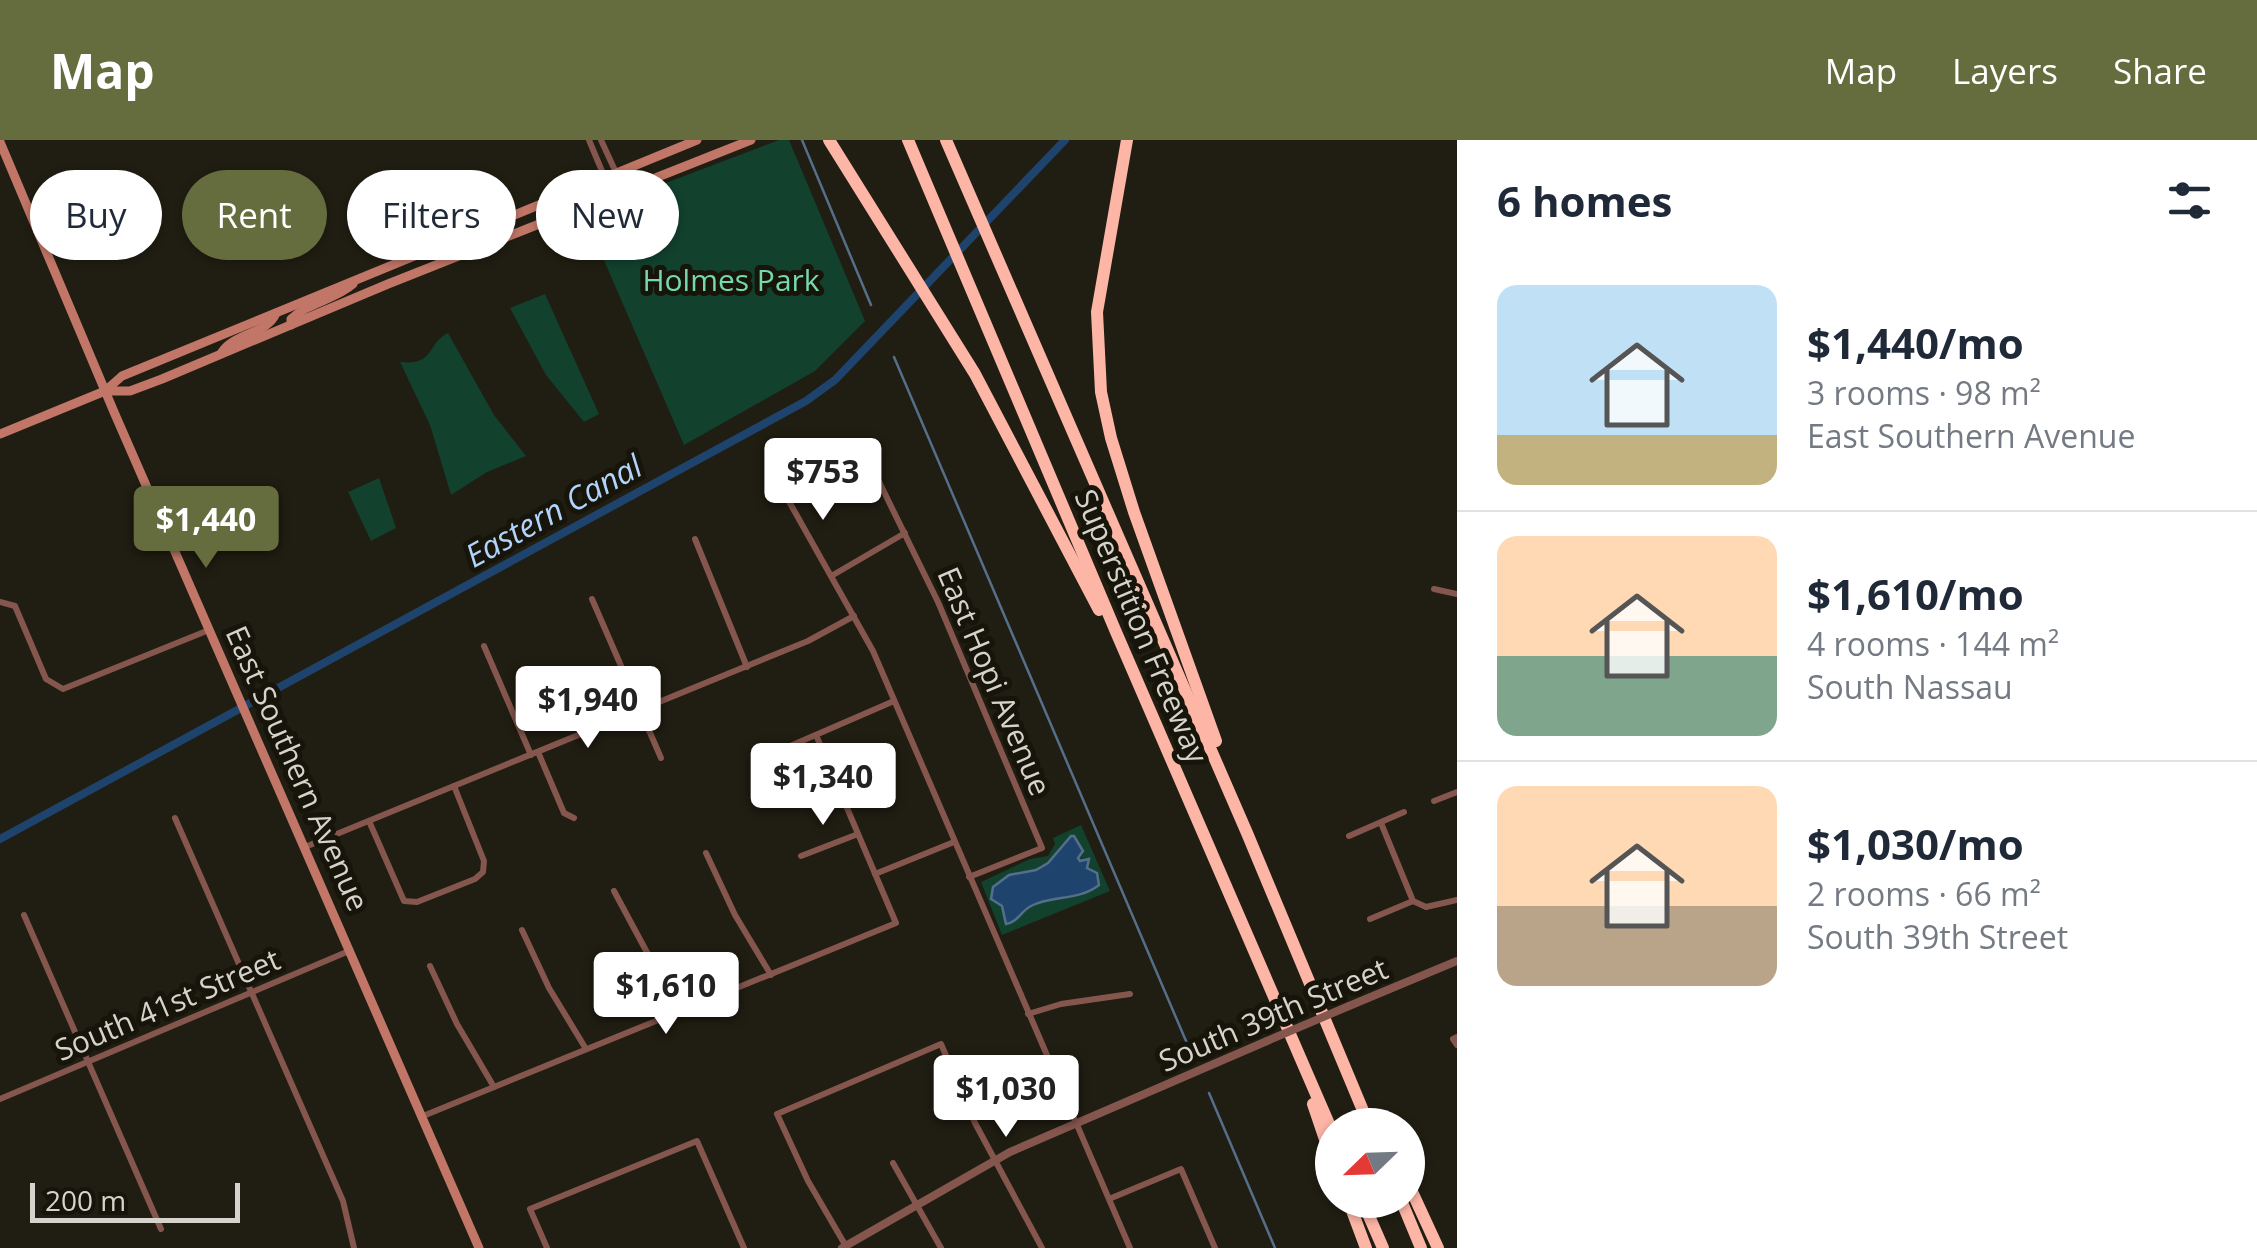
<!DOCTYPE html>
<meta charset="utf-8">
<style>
:root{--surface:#fff;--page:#f6f6f7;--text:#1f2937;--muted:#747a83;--line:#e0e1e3;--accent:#656d3e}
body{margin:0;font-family:"Open Sans",sans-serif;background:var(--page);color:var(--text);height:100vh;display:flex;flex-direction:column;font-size:38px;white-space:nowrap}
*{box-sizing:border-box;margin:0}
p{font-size:32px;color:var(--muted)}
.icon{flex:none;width:55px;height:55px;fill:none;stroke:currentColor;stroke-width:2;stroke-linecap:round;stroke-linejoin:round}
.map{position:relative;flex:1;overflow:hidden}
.panel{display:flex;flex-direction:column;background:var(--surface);width:800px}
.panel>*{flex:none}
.top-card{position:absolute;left:30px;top:30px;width:950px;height:90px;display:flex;gap:20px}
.needle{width:65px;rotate:247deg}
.fabs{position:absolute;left:1315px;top:968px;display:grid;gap:20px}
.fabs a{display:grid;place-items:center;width:110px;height:110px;border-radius:50%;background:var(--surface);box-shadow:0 2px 8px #0004;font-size:50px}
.scale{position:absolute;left:30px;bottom:25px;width:210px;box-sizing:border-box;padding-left:10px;border:5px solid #d6d3cd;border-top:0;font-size:28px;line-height:35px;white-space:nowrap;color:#d6d3cd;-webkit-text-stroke:8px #17140a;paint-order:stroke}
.price{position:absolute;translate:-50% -85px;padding:0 22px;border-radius:10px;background:#fff;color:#222;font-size:32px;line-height:65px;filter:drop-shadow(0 2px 5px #0008)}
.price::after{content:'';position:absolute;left:50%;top:60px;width:30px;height:22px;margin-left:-15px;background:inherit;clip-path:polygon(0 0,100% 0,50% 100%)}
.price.selected{background:var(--accent);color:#fff}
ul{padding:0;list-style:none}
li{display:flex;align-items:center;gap:30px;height:250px;padding:0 40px}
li+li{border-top:2px solid var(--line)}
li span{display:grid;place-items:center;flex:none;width:280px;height:200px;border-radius:20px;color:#555}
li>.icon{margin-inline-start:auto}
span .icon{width:120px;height:120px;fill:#fffc;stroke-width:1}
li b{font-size:42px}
h2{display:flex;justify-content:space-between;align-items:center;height:120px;padding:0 40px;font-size:42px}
.tag{padding:0 35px;border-radius:45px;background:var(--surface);box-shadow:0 2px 8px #0004;font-size:35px;line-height:90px}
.tag.selected{background:var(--accent);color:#fff}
header{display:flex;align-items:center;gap:60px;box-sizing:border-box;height:140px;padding:0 50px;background:var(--accent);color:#fff}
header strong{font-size:48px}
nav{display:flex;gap:55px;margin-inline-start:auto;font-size:35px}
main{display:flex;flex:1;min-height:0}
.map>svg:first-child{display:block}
.green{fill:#12412e}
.water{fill:#1e446e;stroke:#556f8a;stroke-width:2.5}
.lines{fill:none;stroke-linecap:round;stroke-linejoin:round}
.stream{stroke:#556f8a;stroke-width:2.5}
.canal{stroke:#1e446e;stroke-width:8}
.minor{stroke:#85564d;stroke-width:6}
.tertiary{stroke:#85564d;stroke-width:8}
.secondary{stroke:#c17667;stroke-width:9}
.motorway{stroke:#fdb5a6;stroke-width:12}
.tertiary-bridge{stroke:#85564d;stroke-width:8}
.labels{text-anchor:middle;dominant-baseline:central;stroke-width:10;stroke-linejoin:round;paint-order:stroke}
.park-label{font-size:30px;fill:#75d9ad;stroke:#17140a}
.street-label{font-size:30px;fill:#d6d3cd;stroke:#17140a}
.water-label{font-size:32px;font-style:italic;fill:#b1d3fc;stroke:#17140a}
</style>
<header>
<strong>Map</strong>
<nav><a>Map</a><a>Layers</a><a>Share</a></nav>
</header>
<main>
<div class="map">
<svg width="1457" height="1108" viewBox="0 0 1457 1108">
<rect width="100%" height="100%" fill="#201d12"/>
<g class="green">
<path d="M779 0H789L865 181 815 231 684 305 584 74Z"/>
<path d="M545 154 599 274 584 282 546 235 510 168Z"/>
<path d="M448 193 494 275 526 316 487 332 451 355 430 285 400 222C435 226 426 204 448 193Z"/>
<path d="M379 338 396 388 371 401 348 352Z"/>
<path d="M1081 685 1110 751 1002 795 981 742 1030 719 1048 716 1055 704 1053 698Z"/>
</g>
<path class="water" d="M1071 696H1074L1083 711 1078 718 1080 721 1089 719 1087 728 1097 733 1099 745C1079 761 1052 755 1031 766 1020 772 1018 782 1006 784L1002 766 991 759 993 747 1009 735 1036 730 1048 723Z"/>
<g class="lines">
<g class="stream">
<path d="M802 0 871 165"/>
<path d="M894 217 1189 908"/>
<path d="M1209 953 1275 1108"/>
</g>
<path class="canal" d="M0 699 806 261 835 240 1065 0"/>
<g class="minor">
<path d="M589 0 612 55"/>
<path d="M601 0 624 50"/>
<path d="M863 309 938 462 1042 708 969 737"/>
<path d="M782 349 873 511 1130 1108"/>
<path d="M695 399 747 527"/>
<path d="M833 435 905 393"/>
<path d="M1434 449 1457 454"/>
<path d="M592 459 661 618"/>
<path d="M0 462 15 466 46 539 63 549 209 490"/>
<path d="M484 506 531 615"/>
<path d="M538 612 564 673 574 678"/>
<path d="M761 622 774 613 894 561"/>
<path d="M1434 661 1457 652"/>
<path d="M175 678 343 1061 354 1108"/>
<path d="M369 681 404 761 417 762 475 739 483 732 484 721 454 646"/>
<path d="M1381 683 1413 761 1426 767 1457 760"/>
<path d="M1349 696 1404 672"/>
<path d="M305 707 808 501 854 476"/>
<path d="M706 713 735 775 771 835"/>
<path d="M801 716 858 694"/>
<path d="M875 734 954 702"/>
<path d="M614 751 679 872"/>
<path d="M24 775 161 1089"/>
<path d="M1370 779 1413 761"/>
<path d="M522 790 549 848 586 909"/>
<path d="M430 826 457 884 494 947"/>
<path d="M1028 874 1061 864 1130 854"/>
<path d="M1457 897 1453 899 1457 905"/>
<path d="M0 959 349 811"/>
<path d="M423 976 896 783 816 595"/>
<path d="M893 1023 941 1108"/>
<path d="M1109 1059 1181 1029 1215 1108"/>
<path d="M547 1108 530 1069 697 1001 744 1108"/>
<path d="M847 1108 808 1041 777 974 941 904 975 983 1042 1108"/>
</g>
<g class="tertiary">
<path d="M1349 866 1457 821"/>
<path d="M842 1108 1010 1012 1267 901"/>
</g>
<g class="secondary">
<path d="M0 2 114 272 479 1108"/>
<path d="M291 185V179C309 162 335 160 353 144"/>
<path d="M222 212C236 192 268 194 276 173"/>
<path d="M105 251 122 236 697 0"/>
<path d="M0 294 105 251H130L162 239 388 144 751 0"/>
</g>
<g class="motorway">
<path d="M829 0 975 234 1099 470"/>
<path d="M908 0 1116 492 1332 991"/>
<path d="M946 0 1247 693 1369 985"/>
<path d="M1127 0 1097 172 1101 252 1111 298 1134 372 1216 601"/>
<path d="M1313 964 1332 1020"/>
<path d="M1408 1043 1438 1108"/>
<path d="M1348 1060 1366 1108"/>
<path d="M1362 1060 1383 1108"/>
<path d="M1401 1060 1421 1108"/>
</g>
<path class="tertiary-bridge" d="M1267 901 1349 866"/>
</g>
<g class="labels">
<g class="park-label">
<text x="731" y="139">Holmes Park</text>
</g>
<g class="street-label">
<text transform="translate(1142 486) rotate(67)">Superstition Freeway</text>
<text transform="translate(995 541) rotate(67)">East Hopi Avenue</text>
<text transform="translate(298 628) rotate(66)">East Southern Avenue</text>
<text transform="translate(167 864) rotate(-23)">South 41st Street</text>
<text transform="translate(1273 874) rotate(-23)">South 39th Street</text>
</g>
<g class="water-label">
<text transform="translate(553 370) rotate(-29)">Eastern Canal</text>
</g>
</g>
</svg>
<div class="fabs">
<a><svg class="needle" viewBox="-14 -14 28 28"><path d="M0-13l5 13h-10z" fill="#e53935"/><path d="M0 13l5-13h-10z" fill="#747a83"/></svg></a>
</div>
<div class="scale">200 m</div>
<b class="price" style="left:823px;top:383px">$753</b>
<b class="price selected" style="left:206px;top:431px">$1,440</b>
<b class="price" style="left:588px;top:611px">$1,940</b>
<b class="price" style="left:823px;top:688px">$1,340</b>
<b class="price" style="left:666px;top:897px">$1,610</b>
<b class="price" style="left:1006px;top:1000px">$1,030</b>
<div class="top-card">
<a class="tag">Buy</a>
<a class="tag selected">Rent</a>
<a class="tag">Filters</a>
<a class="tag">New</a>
</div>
</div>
<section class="panel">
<h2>6 homes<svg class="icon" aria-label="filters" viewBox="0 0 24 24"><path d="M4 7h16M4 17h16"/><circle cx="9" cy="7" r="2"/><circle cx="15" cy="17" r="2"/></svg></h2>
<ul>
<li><span style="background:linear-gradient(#bfe0f5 75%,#c2b280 0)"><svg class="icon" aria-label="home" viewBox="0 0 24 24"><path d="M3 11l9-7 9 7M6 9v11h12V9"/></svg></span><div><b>$1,440/mo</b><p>3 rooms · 98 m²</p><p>East Southern Avenue</p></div></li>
<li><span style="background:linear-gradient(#ffd9b3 60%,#7fa58c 0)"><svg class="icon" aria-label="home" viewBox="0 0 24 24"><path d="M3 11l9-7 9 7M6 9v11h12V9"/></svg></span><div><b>$1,610/mo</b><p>4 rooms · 144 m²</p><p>South Nassau</p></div></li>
<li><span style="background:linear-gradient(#ffd9b3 60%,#b9a48a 0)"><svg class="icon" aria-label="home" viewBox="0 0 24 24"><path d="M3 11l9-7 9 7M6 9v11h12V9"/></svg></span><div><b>$1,030/mo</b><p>2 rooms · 66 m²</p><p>South 39th Street</p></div></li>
</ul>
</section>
</main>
